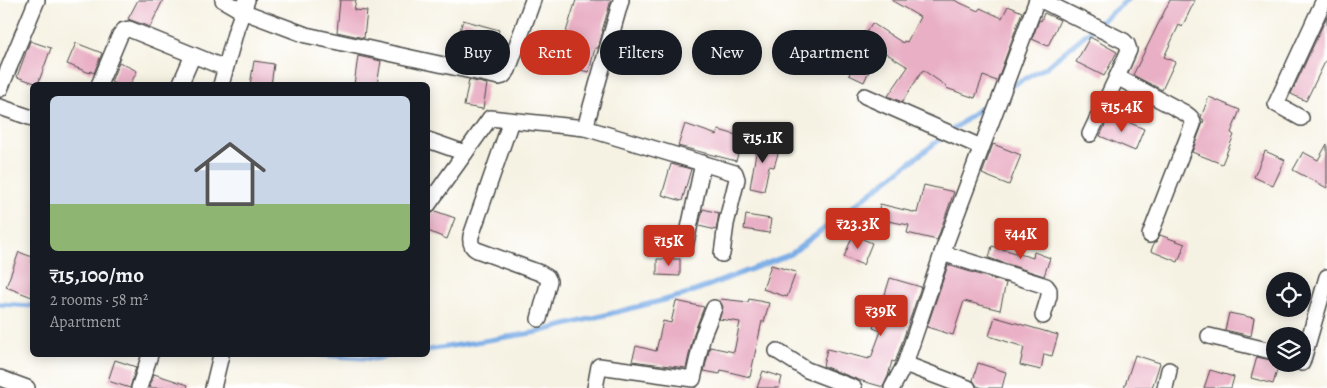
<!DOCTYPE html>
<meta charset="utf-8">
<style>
:root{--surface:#171b24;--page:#242831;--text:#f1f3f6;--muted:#9ea1a6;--line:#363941;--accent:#c8321e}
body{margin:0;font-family:Alegreya,serif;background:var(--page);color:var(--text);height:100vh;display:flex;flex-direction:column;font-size:19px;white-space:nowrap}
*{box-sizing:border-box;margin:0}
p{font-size:16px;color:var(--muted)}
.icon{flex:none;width:28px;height:28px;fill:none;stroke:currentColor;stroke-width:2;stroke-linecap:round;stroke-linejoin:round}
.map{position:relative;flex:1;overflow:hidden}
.panel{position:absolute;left:30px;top:82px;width:400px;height:275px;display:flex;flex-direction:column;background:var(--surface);border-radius:8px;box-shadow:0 2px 12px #0003}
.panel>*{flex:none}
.guide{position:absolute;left:445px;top:30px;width:475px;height:45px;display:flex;gap:10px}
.buttons{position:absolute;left:1266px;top:272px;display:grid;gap:10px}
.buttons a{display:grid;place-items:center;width:45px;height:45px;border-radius:50%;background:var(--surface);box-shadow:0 2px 12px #0003;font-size:25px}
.price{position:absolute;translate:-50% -42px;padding:0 11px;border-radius:5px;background:var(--accent);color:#fff;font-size:16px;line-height:32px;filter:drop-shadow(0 1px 2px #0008)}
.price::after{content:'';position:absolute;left:50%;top:30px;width:15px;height:11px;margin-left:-8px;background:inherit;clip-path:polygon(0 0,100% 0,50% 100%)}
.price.on{background:#222;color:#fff}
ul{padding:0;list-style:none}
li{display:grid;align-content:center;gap:10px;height:265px;padding:0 20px}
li+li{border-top:1px solid var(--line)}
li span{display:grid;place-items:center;height:155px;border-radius:8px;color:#555}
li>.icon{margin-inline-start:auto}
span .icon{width:90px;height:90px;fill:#fffc;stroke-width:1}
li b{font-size:21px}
.pill{padding:0 18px;border-radius:22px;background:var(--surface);box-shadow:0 2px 12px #0003;font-size:18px;line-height:45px}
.pill.on{background:var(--accent);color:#fff}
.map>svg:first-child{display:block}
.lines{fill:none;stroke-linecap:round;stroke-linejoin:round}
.stream{stroke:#78abe5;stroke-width:5}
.building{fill:#e9afc4}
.street-casing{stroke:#494947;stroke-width:18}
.street{stroke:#fff;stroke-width:15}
</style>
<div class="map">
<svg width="1327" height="388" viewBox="0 0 1327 388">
<rect width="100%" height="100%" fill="#fff"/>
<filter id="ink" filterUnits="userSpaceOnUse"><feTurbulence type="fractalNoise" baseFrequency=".02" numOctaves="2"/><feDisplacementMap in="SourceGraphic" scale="10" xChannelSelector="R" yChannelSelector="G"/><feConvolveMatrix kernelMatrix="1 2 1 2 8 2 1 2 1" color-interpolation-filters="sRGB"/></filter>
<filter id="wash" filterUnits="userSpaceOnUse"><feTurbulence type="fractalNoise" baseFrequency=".0096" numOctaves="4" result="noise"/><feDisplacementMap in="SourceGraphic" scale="20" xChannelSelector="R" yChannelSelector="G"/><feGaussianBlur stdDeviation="1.12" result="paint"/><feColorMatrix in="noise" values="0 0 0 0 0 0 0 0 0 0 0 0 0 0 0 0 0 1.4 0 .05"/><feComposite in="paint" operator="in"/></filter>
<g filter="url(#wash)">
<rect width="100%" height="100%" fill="#f6f2e3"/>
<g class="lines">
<g class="stream">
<path d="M1008 88 1045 68 1127 0"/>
<path d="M0 304 32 306"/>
<path d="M428 350 538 332 684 295 791 254 995 97"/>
<path d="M321 355 374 359 396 355"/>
</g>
</g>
<g id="blocks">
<g class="building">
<path d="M138 0H163L150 27 128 19Z"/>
<path d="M340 0H356L354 10 367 11 364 38 337 32Z"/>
<path d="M576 0H611L602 31H603L598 48H595L589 72 554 64 558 48H561Z"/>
<path d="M891 0H954L978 11 980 8 1002 18 1008 6 1022 12 997 81 983 76 975 98 946 88V86L923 70 902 102 888 96 908 67 879 49 864 82 849 75 866 41 862 39 872 23 903 43 904 41 907 42 920 17Z"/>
<path d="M1170 0H1195L1182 27 1179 25 1164 57 1175 62 1162 90 1133 75Z"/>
<path d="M1044 13 1060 20 1048 46 1032 39 1039 20 1041 21Z"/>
<path d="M1327 16V58L1306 101 1291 94Z"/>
<path d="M463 20 499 30 494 48 458 38Z"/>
<path d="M621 35 650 42 646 60 616 53Z"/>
<path d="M1090 37 1117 52 1104 76 1076 62Z"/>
<path d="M30 41 51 48 38 84 17 77Z"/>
<path d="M76 43 102 53 94 73 90 71V73L67 64Z"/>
<path d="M358 56 381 61 377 85H354Z"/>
<path d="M254 61 274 64 271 85H250Z"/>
<path d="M119 62 137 71 130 85H117L111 82Z"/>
<path d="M469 80 487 84 483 109 464 106Z"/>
<path d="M1209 97 1240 110 1231 133 1234 135 1222 164 1192 152 1204 120 1202 119 1201 117Z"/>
<path d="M1110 114 1144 129 1135 151 1100 136Z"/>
<path d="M685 124 717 135 719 130 743 137 736 161 678 146Z"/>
<path d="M758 141 780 147 774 167 769 166 764 191 750 188Z"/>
<path d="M993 144 1021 155 1009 185 982 174Z"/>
<path d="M1327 144V188L1293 170 1303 152 1318 160Z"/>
<path d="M1265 151 1285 160 1273 186 1254 177Z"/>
<path d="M671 164 691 169 682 201 662 195Z"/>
<path d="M924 185 954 192 937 240 907 233 909 225 877 219 880 204 917 213Z"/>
<path d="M703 209 719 213 716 230 699 226Z"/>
<path d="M435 211 455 218 447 239 428 231V214H431Z"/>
<path d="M746 215 771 219 769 233 744 229Z"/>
<path d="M853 235 872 243 863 265 844 257Z"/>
<path d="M1160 235 1185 244 1178 262 1151 251 1154 243 1156 242Z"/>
<path d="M992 246 1033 258 1034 252 1050 258 1044 276 989 258Z"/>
<path d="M19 252 32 257V297L6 287Z"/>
<path d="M657 259H680V276L657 275Z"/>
<path d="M771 265 796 272 787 297 763 289Z"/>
<path d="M948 265 1006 283 1000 310 964 301 953 335 927 327Z"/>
<path d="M890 278 921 287 896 360 895 362 892 361 888 376 883 387 859 380 823 366 827 349 869 359V357L871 358 881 331 873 328 878 314H879Z"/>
<path d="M721 299 748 302 749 299 769 303 764 322 762 321 750 377 721 370 720 374 704 371 710 347 734 352 740 322 719 319 723 307 720 301Z"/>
<path d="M676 301 704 307 694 333 686 368 632 361 636 346 656 351 663 321 671 323Z"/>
<path d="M1229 313 1254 318 1251 336 1225 330Z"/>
<path d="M995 317 1058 335 1052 356 1044 354 1041 370 1020 365 1024 347 989 336Z"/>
<path d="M1135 355 1160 363 1152 388H1124Z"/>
<path d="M1257 357 1275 361V364H1279L1273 384 1251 378Z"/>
<path d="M115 360 136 367 130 388 108 381Z"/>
<path d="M978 363 1006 372 1002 388H983L977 386 973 380Z"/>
<path d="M1210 370 1234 377 1231 388H1204Z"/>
<path d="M763 371 782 377 779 388H757Z"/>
<path d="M154 374 188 385 187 388H149Z"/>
</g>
</g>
</g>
<g filter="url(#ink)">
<use href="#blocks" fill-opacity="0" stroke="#494947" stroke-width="1"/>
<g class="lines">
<g class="street-casing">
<g id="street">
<path d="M223 0 242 11 306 35 499 77 503 76 508 70 533 0"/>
<path d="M621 0 585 128 735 173 737 179 726 224 722 254"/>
<path d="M1041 0 1124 41 1127 44 1129 50 1117 77 1090 134"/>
<path d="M1117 77 1185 113C1189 116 1193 118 1193 124L1150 235"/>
<path d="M99 85 120 35 124 30 129 29 225 68"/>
<path d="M180 85 193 55"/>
<path d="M221 85 236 30 247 0"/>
<path d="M0 89 37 0"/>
<path d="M865 96 981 147"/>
<path d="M0 107 32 118"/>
<path d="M1301 118 1276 104 1324 0"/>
<path d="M511 121 471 236C470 243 471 247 477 250L540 273 547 277 549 281 539 319"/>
<path d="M428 140 465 153"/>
<path d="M428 205 490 118 585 128"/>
<path d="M685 247 703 163"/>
<path d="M942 253 1046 286 1049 290V296L1043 316"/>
<path d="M1209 336 1275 352"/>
<path d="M777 351 807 370 854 388"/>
<path d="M1302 363 1327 277"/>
<path d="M905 364 968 388"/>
<path d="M0 378 27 388"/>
<path d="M139 388 150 355"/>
<path d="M213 388 221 355"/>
<path d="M595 388 599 366 693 379 703 335 714 308"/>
<path d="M892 388 905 364 945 245 1037 0"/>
<path d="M1165 388 1169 370"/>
</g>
</g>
<use href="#street" class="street"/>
</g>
</g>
</svg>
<div class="buttons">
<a><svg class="icon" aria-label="locate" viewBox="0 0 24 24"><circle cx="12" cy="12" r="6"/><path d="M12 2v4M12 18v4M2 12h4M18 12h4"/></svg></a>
<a><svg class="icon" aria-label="layers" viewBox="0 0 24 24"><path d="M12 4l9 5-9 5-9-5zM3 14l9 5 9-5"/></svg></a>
</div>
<b class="price" style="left:1122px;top:133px">₹15.4K</b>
<b class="price on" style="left:763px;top:164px">₹15.1K</b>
<b class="price" style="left:858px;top:250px">₹23.3K</b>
<b class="price" style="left:1021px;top:260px">₹44K</b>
<b class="price" style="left:669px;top:267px">₹15K</b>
<b class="price" style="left:881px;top:337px">₹39K</b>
<div class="guide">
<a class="pill">Buy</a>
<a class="pill on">Rent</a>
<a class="pill">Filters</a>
<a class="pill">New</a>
<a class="pill">Apartment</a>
</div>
<section class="panel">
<ul>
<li><span style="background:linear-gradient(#c9d6e8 70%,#8fb573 0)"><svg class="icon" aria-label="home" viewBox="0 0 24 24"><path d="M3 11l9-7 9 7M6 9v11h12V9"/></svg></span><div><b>₹15,100/mo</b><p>2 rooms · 58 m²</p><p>Apartment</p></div></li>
</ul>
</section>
</div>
